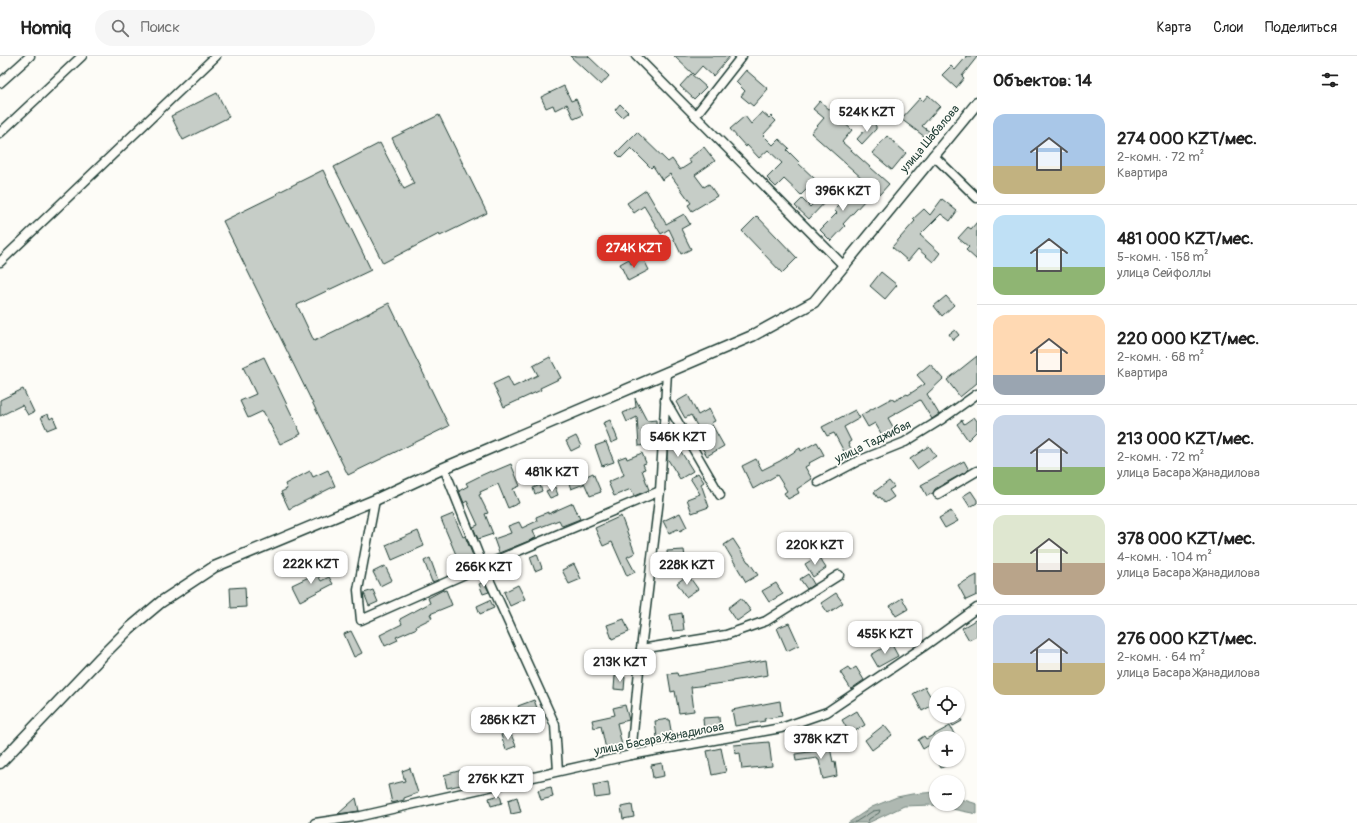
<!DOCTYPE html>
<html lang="ru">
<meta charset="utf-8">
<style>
:root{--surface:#fff;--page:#f6f6f6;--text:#222;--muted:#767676;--line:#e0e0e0;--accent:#d93025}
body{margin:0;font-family:Pangolin,sans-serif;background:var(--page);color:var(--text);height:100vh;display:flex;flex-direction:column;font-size:15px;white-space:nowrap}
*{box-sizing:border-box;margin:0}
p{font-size:13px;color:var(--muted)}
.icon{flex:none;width:22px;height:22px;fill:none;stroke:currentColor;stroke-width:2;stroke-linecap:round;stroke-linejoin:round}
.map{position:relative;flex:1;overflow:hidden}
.sheet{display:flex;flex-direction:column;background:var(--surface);width:380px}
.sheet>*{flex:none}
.fabs{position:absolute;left:929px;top:631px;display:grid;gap:8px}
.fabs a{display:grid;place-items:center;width:36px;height:36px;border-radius:50%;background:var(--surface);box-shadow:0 1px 3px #0004;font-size:20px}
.price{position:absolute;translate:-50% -34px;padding:0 9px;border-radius:8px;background:#fff;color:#222;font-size:13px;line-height:26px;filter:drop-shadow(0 1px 2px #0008)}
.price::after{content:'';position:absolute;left:50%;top:24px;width:12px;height:9px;margin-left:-6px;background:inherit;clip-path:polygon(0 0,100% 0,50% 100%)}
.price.current{background:var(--accent);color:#fff}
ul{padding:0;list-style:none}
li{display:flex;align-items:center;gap:12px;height:100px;padding:0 16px}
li+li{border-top:1px solid var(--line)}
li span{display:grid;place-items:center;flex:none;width:112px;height:80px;border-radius:12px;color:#555}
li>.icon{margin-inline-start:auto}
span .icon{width:48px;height:48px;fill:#fffc;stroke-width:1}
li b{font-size:17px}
h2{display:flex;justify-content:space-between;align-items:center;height:48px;padding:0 16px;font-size:17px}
header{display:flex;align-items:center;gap:24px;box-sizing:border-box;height:56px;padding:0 20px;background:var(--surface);border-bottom:1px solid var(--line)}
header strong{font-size:19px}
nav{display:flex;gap:22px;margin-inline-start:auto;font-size:14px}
.search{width:280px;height:36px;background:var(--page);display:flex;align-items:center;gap:10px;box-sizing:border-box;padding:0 14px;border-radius:22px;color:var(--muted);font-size:15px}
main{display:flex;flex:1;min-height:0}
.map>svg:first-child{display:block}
.water{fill:#aeb8b1;stroke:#75877f}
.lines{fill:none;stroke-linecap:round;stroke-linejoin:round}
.shore{stroke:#586e66;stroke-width:1}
.building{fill:#c6cdc7;stroke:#1f3d34}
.minor-casing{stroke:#1f3d34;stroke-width:11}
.tertiary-casing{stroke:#1f3d34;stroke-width:13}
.minor{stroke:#fdfcf7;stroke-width:8}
.tertiary{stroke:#fdfcf7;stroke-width:10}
.labels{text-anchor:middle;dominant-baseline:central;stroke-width:3.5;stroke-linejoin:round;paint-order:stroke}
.street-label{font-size:12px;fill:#1f3d34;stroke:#fdfcf7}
</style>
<header>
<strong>Homiq</strong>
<div class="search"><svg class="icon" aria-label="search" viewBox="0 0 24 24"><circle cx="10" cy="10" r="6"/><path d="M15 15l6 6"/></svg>Поиск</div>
<nav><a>Карта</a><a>Слои</a><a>Поделиться</a></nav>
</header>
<main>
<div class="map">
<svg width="977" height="767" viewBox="0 0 977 767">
<rect width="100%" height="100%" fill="#fdfcf7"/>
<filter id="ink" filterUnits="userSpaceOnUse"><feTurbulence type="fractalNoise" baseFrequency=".025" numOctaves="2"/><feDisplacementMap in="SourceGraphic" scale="8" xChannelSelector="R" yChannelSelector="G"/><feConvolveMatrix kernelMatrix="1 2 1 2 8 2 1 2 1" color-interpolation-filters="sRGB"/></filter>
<g filter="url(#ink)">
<path class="water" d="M936 736V748H958V742L977 748V758L932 749 904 750 868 767H848L872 751 897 741 912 738Z"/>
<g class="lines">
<path class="shore" d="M854 767 873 755 880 754 879 757 869 763 867 767"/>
</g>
<g class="building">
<path d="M570 0H588L609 20 601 29Z"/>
<path d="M674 0H730L713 20 702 10 694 19Z"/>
<path d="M967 0H977V1L962 20 964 22 956 32 942 19 951 10 955 14Z"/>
<path d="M746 14 768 33 753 50 741 40 745 35 736 26Z"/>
<path d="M691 18 706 31 694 43 680 30Z"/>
<path d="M564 30 571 45 576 43 583 59 574 63 567 48 555 54 553 49 546 52 541 41Z"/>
<path d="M217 37 229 61 183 84 171 60Z"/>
<path d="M928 39 940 50 922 70 930 76 925 81 901 63 920 42 923 45Z"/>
<path d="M820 45 852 74 842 86 889 128 880 138 811 77 824 62 813 53Z"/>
<path d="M620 48 628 56 622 61 615 54Z"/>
<path d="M762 56 769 62 771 60 776 65 763 79 773 89 779 83 789 92 787 94 799 106 798 107 816 124 801 139 784 123 776 131 767 122 782 107 768 94 759 102 747 89 746 91 730 73 745 60 751 68Z"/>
<path d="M439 59 487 157 440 180 439 178 383 207 334 111 380 87 404 133 414 128 392 82Z"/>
<path d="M872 66 876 70V73L862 88 857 83Z"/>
<path d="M637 76 668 106 672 103 680 114 691 107 688 103 704 91 715 105 695 119 704 131 709 128 717 140 692 155 688 149 691 147 670 118 662 124 653 110 651 112 631 92 621 102 616 97Z"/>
<path d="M887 80 906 97 892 114 872 97Z"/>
<path d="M323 114 371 214 297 249 314 285 343 271V270L389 247 449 370 348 419 223 165 278 138 277 137Z"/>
<path d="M850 128 866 143 843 168 845 170 831 185 820 174 837 157 834 154 846 142 842 137Z"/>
<path d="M646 134 666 168 684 158 690 168 681 173 691 193 681 198 669 173 661 178 644 150 634 157 627 147Z"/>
<path d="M822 139 827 144 809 163 795 150 802 143 810 151Z"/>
<path d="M942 143 957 155 950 165 941 158 920 179 940 197 933 206 918 193 908 205 892 191 915 165 913 163 924 153 930 159Z"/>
<path d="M757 160 797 202 782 217 742 175Z"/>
<path d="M977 166V204L966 194 969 191 958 182 968 171 971 173Z"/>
<path d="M643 202 649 214 628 225 620 208 629 203 631 208Z"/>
<path d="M881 216 897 229 885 243 870 230Z"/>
<path d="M946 240 954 249 942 260 934 250Z"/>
<path d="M955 274 959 279 953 284 949 278Z"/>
<path d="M977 300V327L960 341 947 324Z"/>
<path d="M264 301 301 378 280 388 263 355 248 362 240 345 256 338 243 311Z"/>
<path d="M550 301 561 322 540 332 541 334 504 351 493 328 508 321 513 331 538 319 533 310Z"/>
<path d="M930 308 943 323 927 338 939 358 932 363 920 344 888 362 897 378 885 384 875 367 868 371 861 359 892 342 894 345 907 338 908 339 925 328 917 319Z"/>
<path d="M23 333 34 356 28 359 22 349 0 360V344Z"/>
<path d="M688 339 698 359 709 353 715 365 711 367 724 390 707 400 699 387 705 384 691 359 685 362 676 346Z"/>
<path d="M635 342 647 365 656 364 657 388 639 390 637 361 627 366 623 357 636 351Z"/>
<path d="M855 354 860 362 844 371 851 385 848 387 854 398 847 401 834 377 827 380 822 371Z"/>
<path d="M48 358 50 363 53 361 57 370 47 374 41 361Z"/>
<path d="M974 361 977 365V375L968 384 957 368 962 364 964 368Z"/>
<path d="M610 364 618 384 611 387 603 367Z"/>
<path d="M576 380 581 390 571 395 566 385Z"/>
<path d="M676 380 683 392 680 394 693 415 680 423 667 402 668 385Z"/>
<path d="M606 386 614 406 602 410 595 390Z"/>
<path d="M817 386 824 399 809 407 810 408 805 411 812 423 797 433 799 437 788 443 784 437 787 435 777 419 753 433 742 410 756 403 762 414 780 405 800 392 801 395Z"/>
<path d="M929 390 936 400 917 413 910 403Z"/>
<path d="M642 397 646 407 643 408 645 413 642 414 649 434 634 440 631 433 614 440 608 426 624 419 618 403 626 400 627 403Z"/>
<path d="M964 405 969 414 935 433 933 437 927 440 921 429Z"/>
<path d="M511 408 520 430 513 433 519 447 508 452 498 428 480 436 481 438 479 439 488 457 485 458 493 478 478 483 473 471 478 469 467 445 464 447 459 435 468 430 466 427 482 419 491 415 492 416Z"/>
<path d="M328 414 335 430 289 453 281 436 287 433 285 428 310 415 313 421Z"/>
<path d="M593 417 601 436 590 440 582 422Z"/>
<path d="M698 417 704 426 701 428 709 451 692 457 687 443 700 438 690 422Z"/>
<path d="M580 420 584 428 571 433 568 425Z"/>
<path d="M889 425 894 431 889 434 894 441 885 447 880 441 878 442 874 436Z"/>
<path d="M540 429 542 435 535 438 533 432Z"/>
<path d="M555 431 558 439 550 442 546 435Z"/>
<path d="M971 435 977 444V447L970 451 963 440Z"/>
<path d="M573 447 580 463 562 470 559 464 533 474 536 482 499 497 494 483 511 477 508 470 519 466 522 472 537 465 536 461 548 456V458Z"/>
<path d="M951 455 958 465 945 472 939 462Z"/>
<path d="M680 457 687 471 680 475 678 473 669 477 663 465Z"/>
<path d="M453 458 463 481 465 480 476 507 462 513 441 463Z"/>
<path d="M621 460 635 497 627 501 635 516 627 520 612 486 603 490 595 472Z"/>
<path d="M418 475 424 490 392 504 386 489Z"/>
<path d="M733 483 748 506H749L758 519 746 526 724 489Z"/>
<path d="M684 494 686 508 668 509 667 495Z"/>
<path d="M537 498 542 512 535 515 530 501Z"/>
<path d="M818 500 826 512 813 521 805 508Z"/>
<path d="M430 502 438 524 432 526 424 505Z"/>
<path d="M574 508 581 523 569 528 562 514Z"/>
<path d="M385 510 392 524 380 530 373 516Z"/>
<path d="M314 512 321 525 329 521 333 528 300 545 292 529 311 520 308 515Z"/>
<path d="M808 518 814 528 807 533 800 523Z"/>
<path d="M688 519 698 533 686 541 677 527Z"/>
<path d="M977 519V539L966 544 958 529Z"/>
<path d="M484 526 489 536 483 538 479 528Z"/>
<path d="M776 527 783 538 769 546 762 535Z"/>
<path d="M518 529 525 543 510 550 504 536Z"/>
<path d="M245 531 246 551 231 552 230 532Z"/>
<path d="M373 534 378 546 369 550 364 537Z"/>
<path d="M443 534V535L446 534 452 549 430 558 432 562 416 570 417 572 396 581 398 584 385 590 380 579 402 568 400 563 430 547 428 542Z"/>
<path d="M836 537 843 547 828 557 821 547Z"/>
<path d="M741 542 751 555 737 565 728 552Z"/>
<path d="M902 542 908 553 896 560 890 550Z"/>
<path d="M490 544 494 552 480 558 477 550Z"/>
<path d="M682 557 684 574 673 575 670 559Z"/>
<path d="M624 563 629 576 612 583 607 569Z"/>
<path d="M977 563V580L969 584 962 572Z"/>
<path d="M789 567 799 589 787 595 777 572Z"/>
<path d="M351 575 362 597 354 601 344 578Z"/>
<path d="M891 587 898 600 878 611 871 599Z"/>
<path d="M766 604 768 619 732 625V626L691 631 694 655 679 657 675 635 671 636 668 618 677 617 678 620Z"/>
<path d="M848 611 850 615 856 611 864 624 851 633 840 616Z"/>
<path d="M615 620 625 621 624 634 614 633Z"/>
<path d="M925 631 935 648 922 655 913 638Z"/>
<path d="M534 644 540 660 525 666 518 650Z"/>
<path d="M780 645 782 660 764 663 765 665 735 670 732 654Z"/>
<path d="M625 649 629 664 617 667 623 694 607 698 601 670 594 672 592 664 615 659 613 652Z"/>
<path d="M857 655 865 669 850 678 842 664Z"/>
<path d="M947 660H959L962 665 953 670Z"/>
<path d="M719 661 720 674 704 675 703 662Z"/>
<path d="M669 663 672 680 657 682 655 665Z"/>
<path d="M884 669 892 679 872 694 865 684Z"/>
<path d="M950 670 956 682H936V685L923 693 918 684 924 680 926 683Z"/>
<path d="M510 676 516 690 506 694 501 679Z"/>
<path d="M769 686 772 710 742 713 740 697 735 698 734 689Z"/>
<path d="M829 687 833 706 835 705 837 720 823 723 819 704H818L817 702 796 705 795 698 816 695 815 691Z"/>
<path d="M721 692 726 716 712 719 707 695Z"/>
<path d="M937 704H957L941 712Z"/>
<path d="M662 707 664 720 653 722 651 709Z"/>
<path d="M410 712 418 737 404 742V744L392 747 388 729 405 725 402 715Z"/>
<path d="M462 714 465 728 447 732 444 719Z"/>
<path d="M608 726 610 740 595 742 593 729Z"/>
<path d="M551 731 553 741 541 744 538 734Z"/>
<path d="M500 739 502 747 491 750 489 742Z"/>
<path d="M517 741 521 756 511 758 508 744Z"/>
<path d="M356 742 359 755 338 758Z"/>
<path d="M632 749 634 761 623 763 621 751Z"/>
</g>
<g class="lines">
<g class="minor-casing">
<g id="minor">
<path d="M636 0 843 209"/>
<path d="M0 27 30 0"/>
<path d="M695 60 742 0"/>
<path d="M0 77 82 0"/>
<path d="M933 99 977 142"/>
<path d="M0 206 216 0"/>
<path d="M665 344 720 439"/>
<path d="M444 412 483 510 555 669 558 715"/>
<path d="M818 426 858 405 905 386 942 363 977 338"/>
<path d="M938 438 977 415"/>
<path d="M375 444 358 534 361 564 483 510 660 435"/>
<path d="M641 593 726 579 766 565 839 519"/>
<path d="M631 699 641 593 660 435 667 316"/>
<path d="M315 767 361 760 631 699 781 672 827 656 923 591 977 552"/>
</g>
</g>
<g class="tertiary-casing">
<path id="tertiary" d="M0 707 101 601 130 572 161 546 214 511 375 444 444 412 752 280 814 246 977 47"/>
</g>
<use href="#minor" class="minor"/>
<use href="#tertiary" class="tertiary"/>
</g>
</g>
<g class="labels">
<g class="street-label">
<text transform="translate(930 83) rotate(-50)">улица Шабалова</text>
<text transform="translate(873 386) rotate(-26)">улица Таджибая</text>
<text transform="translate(659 683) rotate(-11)">улица Басара Жанадилова</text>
</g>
</g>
</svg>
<div class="fabs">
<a><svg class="icon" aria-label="locate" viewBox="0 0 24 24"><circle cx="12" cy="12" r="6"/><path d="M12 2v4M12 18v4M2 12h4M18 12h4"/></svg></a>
<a>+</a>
<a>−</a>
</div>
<b class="price" style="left:867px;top:77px">524K KZT</b>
<b class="price" style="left:843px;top:156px">396K KZT</b>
<b class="price current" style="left:634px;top:213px">274K KZT</b>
<b class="price" style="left:678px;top:402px">546K KZT</b>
<b class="price" style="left:552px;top:437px">481K KZT</b>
<b class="price" style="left:815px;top:510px">220K KZT</b>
<b class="price" style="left:311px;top:529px">222K KZT</b>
<b class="price" style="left:687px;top:530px">228K KZT</b>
<b class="price" style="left:484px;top:532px">266K KZT</b>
<b class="price" style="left:885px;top:599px">455K KZT</b>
<b class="price" style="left:620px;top:627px">213K KZT</b>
<b class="price" style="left:508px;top:685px">286K KZT</b>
<b class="price" style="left:821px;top:704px">378K KZT</b>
<b class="price" style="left:496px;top:744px">276K KZT</b>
</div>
<section class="sheet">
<h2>Объектов: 14<svg class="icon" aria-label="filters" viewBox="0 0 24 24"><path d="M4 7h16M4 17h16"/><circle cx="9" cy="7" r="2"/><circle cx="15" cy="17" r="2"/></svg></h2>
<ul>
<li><span style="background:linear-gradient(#a9c7e8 65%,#c2b280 0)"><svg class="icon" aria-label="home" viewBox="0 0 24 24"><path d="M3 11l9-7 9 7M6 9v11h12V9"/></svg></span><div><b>274 000 KZT/мес.</b><p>2-комн. · 72 m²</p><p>Квартира</p></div></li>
<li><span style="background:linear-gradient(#bfe0f5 65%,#8fb573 0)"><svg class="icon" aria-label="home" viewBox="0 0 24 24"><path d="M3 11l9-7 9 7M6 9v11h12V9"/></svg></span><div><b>481 000 KZT/мес.</b><p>5-комн. · 158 m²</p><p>улица Сейфоллы</p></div></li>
<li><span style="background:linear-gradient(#ffd9b3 75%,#9aa5b1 0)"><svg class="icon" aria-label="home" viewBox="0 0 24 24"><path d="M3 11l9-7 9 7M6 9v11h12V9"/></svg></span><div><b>220 000 KZT/мес.</b><p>2-комн. · 68 m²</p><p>Квартира</p></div></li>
<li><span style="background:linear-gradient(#c9d6e8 65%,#8fb573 0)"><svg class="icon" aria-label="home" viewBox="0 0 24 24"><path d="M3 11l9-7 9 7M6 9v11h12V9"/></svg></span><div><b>213 000 KZT/мес.</b><p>2-комн. · 72 m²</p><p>улица Басара Жанадилова</p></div></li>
<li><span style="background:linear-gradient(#dfe7d0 60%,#b9a48a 0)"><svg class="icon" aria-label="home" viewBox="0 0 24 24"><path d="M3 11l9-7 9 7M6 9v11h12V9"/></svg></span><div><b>378 000 KZT/мес.</b><p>4-комн. · 104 m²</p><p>улица Басара Жанадилова</p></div></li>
<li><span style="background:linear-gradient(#c9d6e8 60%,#c2b280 0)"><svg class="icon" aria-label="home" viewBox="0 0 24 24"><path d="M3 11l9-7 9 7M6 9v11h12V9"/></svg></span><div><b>276 000 KZT/мес.</b><p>2-комн. · 64 m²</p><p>улица Басара Жанадилова</p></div></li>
</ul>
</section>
</main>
